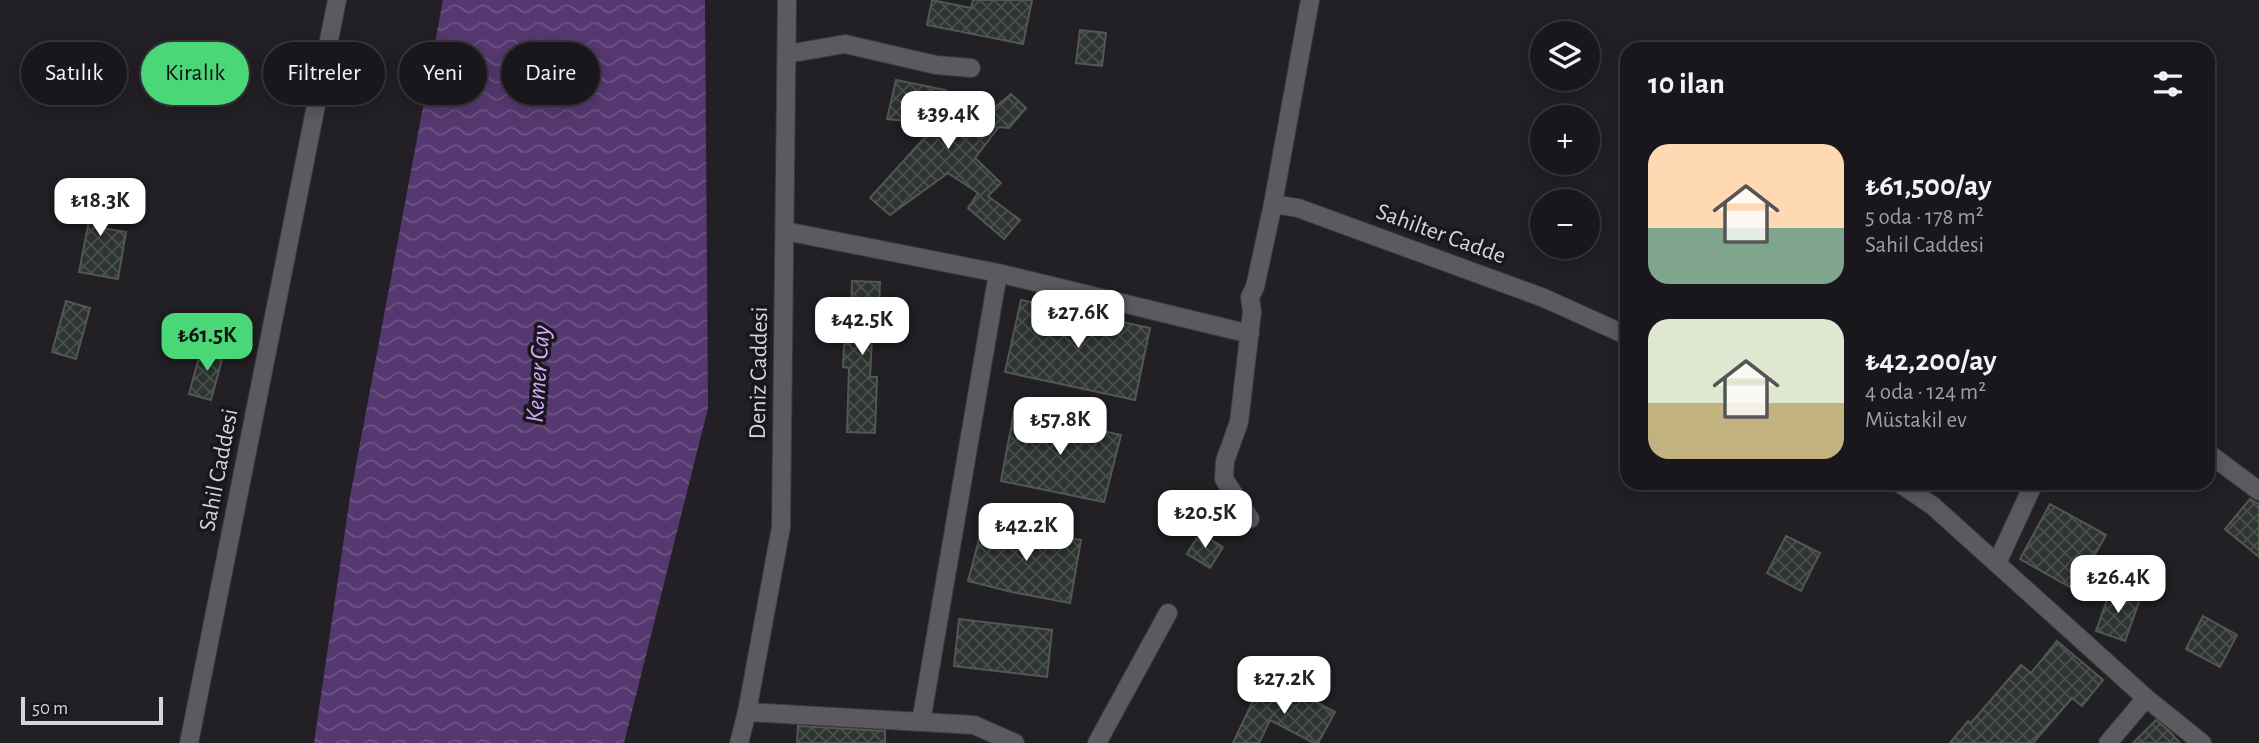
<!DOCTYPE html>
<html lang="tr">
<meta charset="utf-8">
<style>
:root{--surface:#1a171c;--page:#272429;--text:#f1f3f6;--muted:#9f9fa3;--line:#38363b;--accent:#4ad777}
body{margin:0;font-family:"Alegreya Sans",sans-serif;background:var(--page);color:var(--text);height:100vh;display:flex;flex-direction:column;font-size:26px;white-space:nowrap}
*{box-sizing:border-box;margin:0}
p{font-size:23px;color:var(--muted)}
.icon{flex:none;width:38px;height:38px;fill:none;stroke:currentColor;stroke-width:2;stroke-linecap:round;stroke-linejoin:round}
.map{position:relative;flex:1;overflow:hidden}
.drawer{position:absolute;left:1620px;top:42px;width:595px;height:448px;display:flex;flex-direction:column;background:var(--surface);border-radius:21px;box-shadow:0 4px 18px #0003,0 0 0 2px var(--line)}
.drawer>*{flex:none}
.guide{position:absolute;left:21px;top:42px;width:665px;height:63px;display:flex;gap:14px}
.buttons{position:absolute;left:1530px;top:21px;display:grid;gap:14px}
.buttons a{display:grid;place-items:center;width:70px;height:70px;border-radius:50%;background:var(--surface);box-shadow:0 4px 18px #0003,0 0 0 2px var(--line);font-size:35px}
.scale{position:absolute;left:21px;bottom:18px;width:142px;box-sizing:border-box;padding-left:7px;border:4px solid #d6d4d8;border-top:0;font-size:19px;line-height:24px;white-space:nowrap;color:#d6d4d8;-webkit-text-stroke:5px #19161c;paint-order:stroke}
.price{position:absolute;translate:-50% -60px;padding:0 16px;border-radius:14px;background:#fff;color:#222;font-size:23px;line-height:46px;filter:drop-shadow(0 2px 4px #0008)}
.price::after{content:'';position:absolute;left:50%;top:42px;width:21px;height:16px;margin-left:-10px;background:inherit;clip-path:polygon(0 0,100% 0,50% 100%)}
.price.current{background:var(--accent);color:#111}
ul{padding:0;list-style:none}
li{display:flex;align-items:center;gap:21px;height:175px;padding:0 28px}
li span{display:grid;place-items:center;flex:none;width:196px;height:140px;border-radius:21px;color:#555}
li>.icon{margin-inline-start:auto}
span .icon{width:84px;height:84px;fill:#fffc;stroke-width:1}
li b{font-size:30px}
h2{display:flex;justify-content:space-between;align-items:center;height:84px;padding:0 28px;font-size:30px}
.pill{padding:0 24px;border-radius:32px;background:var(--surface);box-shadow:0 4px 18px #0003,0 0 0 2px var(--line);font-size:24px;line-height:63px}
.pill.current{background:var(--accent);color:#111}
.map>svg:first-child{display:block}
.water{fill:url(#water-waves)}
.building{fill:url(#building-cross-hatch);stroke:#515852;stroke-width:2}
.lines{fill:none;stroke-linecap:round;stroke-linejoin:round}
.street-casing{stroke:#3c3a3e;stroke-width:20}
.secondary-casing{stroke:#3c3a3e;stroke-width:20}
.street{stroke:#5c5960;stroke-width:18}
.secondary{stroke:#5c5960;stroke-width:18}
.labels{text-anchor:middle;dominant-baseline:central;stroke-width:7;stroke-linejoin:round;paint-order:stroke}
.street-label{font-size:24px;fill:#d6d4d8;stroke:#19161c}
.water-label{font-size:26px;font-style:italic;fill:#d3a9fd;stroke:#19161c}
</style>
<div class="map">
<svg width="2259" height="743" viewBox="0 0 2259 743">
<defs>
<pattern id="water-waves" width="16" height="10" patternUnits="userSpaceOnUse" patternTransform="scale(1.75)"><rect width="16" height="10" fill="#55386f"/><path d="M0 5q4-4 8 0t8 0" fill="none" stroke="#6d5483"/></pattern>
<pattern id="building-cross-hatch" width="8" height="8" patternUnits="userSpaceOnUse" patternTransform="scale(1.75)"><rect width="8" height="8" fill="#2e342f"/><path d="M0 0l8 8M0 8l8-8" fill="none" stroke="#4c504c"/></pattern>
</defs>
<rect width="100%" height="100%" fill="#221f25"/>
<path class="water" d="M443 0H705L708 408 624 743H314L350 497Z"/>
<g class="building">
<path d="M932 0 971 8 973 0H1032L1023 44 927 25Z"/>
<path d="M1080 30 1106 33 1102 66 1076 63Z"/>
<path d="M896 80 945 90 983 117 1011 94 1026 108 1009 128 999 127 975 158 1001 183 988 196 1020 220 1004 239 968 208 978 193 948 173 890 215 870 198 937 124 887 119Z"/>
<path d="M83 185 108 190 102 228 126 232 118 279 79 272 91 210 79 208Z"/>
<path d="M852 281 880 282 878 338H872L870 377H877L875 433 847 432 849 368 843 367 844 344H850Z"/>
<path d="M1021 300 1150 328 1135 400 1005 372Z"/>
<path d="M66 301 90 308 76 359 52 352Z"/>
<path d="M202 346 224 352 211 400 189 394Z"/>
<path d="M1014 412 1121 435 1104 502 1001 481Z"/>
<path d="M2250 499 2259 504V557L2225 529Z"/>
<path d="M2050 504 2106 535 2075 590 2020 559Z"/>
<path d="M984 521 1041 537 1042 533 1081 540 1070 603 1012 592 968 581Z"/>
<path d="M1200 533 1223 547 1210 568 1187 554Z"/>
<path d="M1786 536 1820 553 1801 591 1767 573Z"/>
<path d="M2111 589 2140 599 2125 641 2096 631Z"/>
<path d="M2203 616 2237 635 2220 667 2186 649Z"/>
<path d="M959 619 1052 630 1047 677 954 666Z"/>
<path d="M2057 641 2103 680 2082 706 2072 698 2033 743H1950L1968 721 1971 723 2021 665 2031 673Z"/>
<path d="M1261 684 1291 698 1295 691 1335 712 1318 743H1314L1270 720 1259 743H1233Z"/>
<path d="M2156 720 2168 730 2180 743H2133Z"/>
<path d="M798 726 885 731V743H797Z"/>
</g>
<g class="lines">
<g class="street-casing">
<g id="street">
<path d="M787 54 845 44 936 65 971 68"/>
<path d="M785 231 998 273 1250 334"/>
<path d="M2208 453 2259 491"/>
<path d="M1250 519 1224 479 1225 461 1239 422 1252 312 1250 297 1255 287 1273 204"/>
<path d="M1997 563 2034 483"/>
<path d="M747 712 974 725 1015 743"/>
<path d="M921 722 998 273"/>
<path d="M739 743 747 712 781 527 787 0"/>
<path d="M1097 743 1168 613"/>
<path d="M2108 743 2146 698"/>
</g>
</g>
<g class="secondary-casing">
<g id="secondary">
<path d="M1310 0 1273 204 1298 208 1544 298 1628 336"/>
<path d="M1899 483 1933 506 2146 698 2202 743"/>
<path d="M189 743 337 0"/>
</g>
</g>
<use href="#street" class="street"/>
<use href="#secondary" class="secondary"/>
</g>
<g class="labels">
<g class="street-label">
<text transform="translate(1441 234) rotate(20)">Sahilter Cadde</text>
<text transform="translate(759 373) rotate(-89)">Deniz Caddesi</text>
<text transform="translate(219 470) rotate(-79)">Sahil Caddesi</text>
</g>
<g class="water-label">
<text transform="translate(538 374) rotate(-86)">Kemer Cay</text>
</g>
</g>
</svg>
<div class="buttons">
<a><svg class="icon" aria-label="layers" viewBox="0 0 24 24"><path d="M12 4l9 5-9 5-9-5zM3 14l9 5 9-5"/></svg></a>
<a>+</a>
<a>−</a>
</div>
<div class="scale">50 m</div>
<b class="price" style="left:948px;top:151px">₺39.4K</b>
<b class="price" style="left:100px;top:238px">₺18.3K</b>
<b class="price" style="left:1078px;top:350px">₺27.6K</b>
<b class="price" style="left:862px;top:357px">₺42.5K</b>
<b class="price current" style="left:207px;top:373px">₺61.5K</b>
<b class="price" style="left:1060px;top:457px">₺57.8K</b>
<b class="price" style="left:1205px;top:550px">₺20.5K</b>
<b class="price" style="left:1026px;top:563px">₺42.2K</b>
<b class="price" style="left:2118px;top:615px">₺26.4K</b>
<b class="price" style="left:1284px;top:716px">₺27.2K</b>
<div class="guide">
<a class="pill">Satılık</a>
<a class="pill current">Kiralık</a>
<a class="pill">Filtreler</a>
<a class="pill">Yeni</a>
<a class="pill">Daire</a>
</div>
<section class="drawer">
<h2>10 ilan<svg class="icon" aria-label="filters" viewBox="0 0 24 24"><path d="M4 7h16M4 17h16"/><circle cx="9" cy="7" r="2"/><circle cx="15" cy="17" r="2"/></svg></h2>
<ul>
<li><span style="background:linear-gradient(#ffd9b3 60%,#7fa58c 0)"><svg class="icon" aria-label="home" viewBox="0 0 24 24"><path d="M3 11l9-7 9 7M6 9v11h12V9"/></svg></span><div><b>₺61,500/ay</b><p>5 oda · 178 m²</p><p>Sahil Caddesi</p></div></li>
<li><span style="background:linear-gradient(#dfe7d0 60%,#c2b280 0)"><svg class="icon" aria-label="home" viewBox="0 0 24 24"><path d="M3 11l9-7 9 7M6 9v11h12V9"/></svg></span><div><b>₺42,200/ay</b><p>4 oda · 124 m²</p><p>Müstakil ev</p></div></li>
</ul>
</section>
</div>
